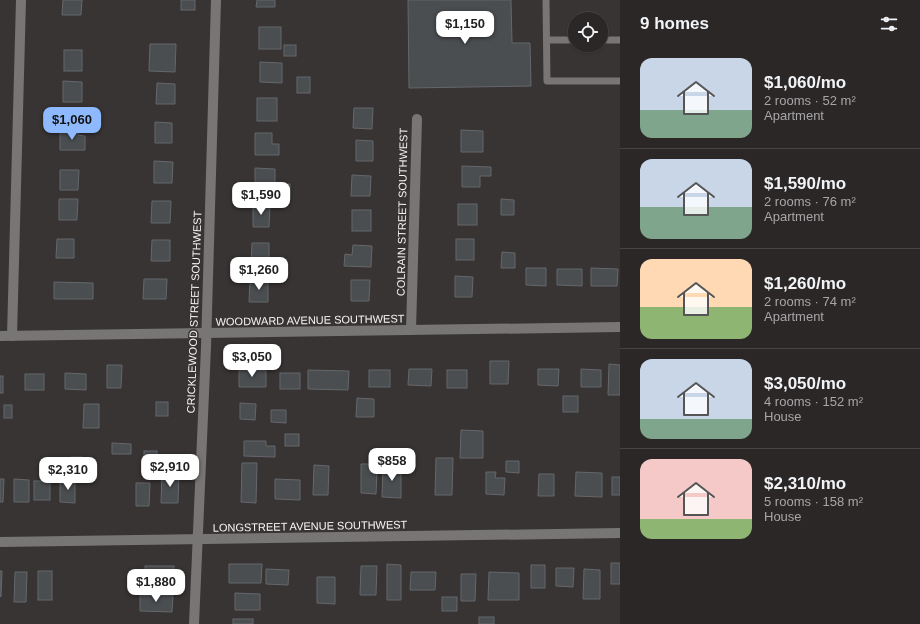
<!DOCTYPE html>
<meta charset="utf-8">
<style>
:root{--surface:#2b2727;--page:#332f2f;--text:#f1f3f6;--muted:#a6a5a7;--line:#474444;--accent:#8eb9fd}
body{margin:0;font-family:Helvetica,sans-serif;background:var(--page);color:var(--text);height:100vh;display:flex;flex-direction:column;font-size:15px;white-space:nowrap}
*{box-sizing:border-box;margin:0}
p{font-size:13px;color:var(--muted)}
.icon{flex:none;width:22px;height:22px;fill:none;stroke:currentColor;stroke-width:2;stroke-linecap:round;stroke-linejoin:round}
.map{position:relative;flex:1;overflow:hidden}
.details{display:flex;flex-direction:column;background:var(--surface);width:300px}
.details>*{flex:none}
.buttons{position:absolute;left:568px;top:12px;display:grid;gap:8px}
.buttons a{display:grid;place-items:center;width:40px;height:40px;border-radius:50%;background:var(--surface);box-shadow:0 1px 3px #0004,0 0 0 1px var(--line);font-size:20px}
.price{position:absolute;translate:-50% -34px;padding:0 9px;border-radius:8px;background:#fff;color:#222;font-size:13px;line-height:26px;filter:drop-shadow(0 1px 2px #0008)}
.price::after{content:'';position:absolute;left:50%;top:24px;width:12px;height:9px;margin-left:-6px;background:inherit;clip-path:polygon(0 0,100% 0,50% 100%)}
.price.active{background:var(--accent);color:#111}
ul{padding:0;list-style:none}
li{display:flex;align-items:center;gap:12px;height:100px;padding:0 20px}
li+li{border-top:1px solid var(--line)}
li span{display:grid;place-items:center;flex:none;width:112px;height:80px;border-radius:12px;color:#555}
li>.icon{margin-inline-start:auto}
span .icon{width:48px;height:48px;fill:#fffc;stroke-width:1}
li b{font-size:17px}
h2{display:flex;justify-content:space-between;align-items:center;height:48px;padding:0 20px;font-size:17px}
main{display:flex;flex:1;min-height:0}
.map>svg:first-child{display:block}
.building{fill:#4b4e51;stroke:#65676b}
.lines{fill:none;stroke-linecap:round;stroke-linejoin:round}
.lane{stroke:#787575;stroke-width:7}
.street{stroke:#787575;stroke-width:10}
.labels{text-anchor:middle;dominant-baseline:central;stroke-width:3;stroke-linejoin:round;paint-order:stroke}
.street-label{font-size:11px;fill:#f6f3f2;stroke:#393434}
</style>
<main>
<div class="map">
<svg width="620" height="624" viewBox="0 0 620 624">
<rect width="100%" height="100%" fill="#393434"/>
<g class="building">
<path d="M63 0H82L81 15H62Z"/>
<rect x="181" y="0" width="14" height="10"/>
<path d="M257 0H275V7H256Z"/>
<path d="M408 0H511L512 43H530L531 86 409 88Z"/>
<rect x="259" y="27" width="22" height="22"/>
<path d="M150 44H176L175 72 149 71Z"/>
<rect x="284" y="45" width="12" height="11"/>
<rect x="64" y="50" width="18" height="21"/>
<path d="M260 62 282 63V83L260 82Z"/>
<rect x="297" y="77" width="13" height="16"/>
<path d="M63 81 82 82V102H63Z"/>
<path d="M157 83 175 84V104H156Z"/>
<rect x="257" y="98" width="20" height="23"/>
<path d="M354 108H373L372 129 353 128Z"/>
<path d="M155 122 172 123V143H155Z"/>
<path d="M461 130 483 131V152H461Z"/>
<path d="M60 131H78V135L85 136V150H60Z"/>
<path d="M255 133H272V144H279V155H255Z"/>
<path d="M356 140 373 141V161H356Z"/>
<path d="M154 161 173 162 172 183H154Z"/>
<path d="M462 166 491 167V176H480V187H462Z"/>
<path d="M255 168 275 169V190H255Z"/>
<path d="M60 170H79L78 190H60Z"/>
<path d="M352 175 371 176 370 196H351Z"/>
<rect x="279" y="184" width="11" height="14"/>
<path d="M59 199H78L77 220H59Z"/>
<path d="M501 199 514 200V215H501Z"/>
<path d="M152 201H171L170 223H151Z"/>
<rect x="458" y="204" width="19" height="21"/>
<path d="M253 205H270L269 227H253Z"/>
<rect x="352" y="210" width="19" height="21"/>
<path d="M57 239H74V258H56Z"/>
<rect x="456" y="239" width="18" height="21"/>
<path d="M152 240H170V261H151Z"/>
<path d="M252 243H269V265H251Z"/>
<path d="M353 245 372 246 371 267 344 266 345 254 352 255Z"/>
<path d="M502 252 515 253V268H501Z"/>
<path d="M526 268H546V286L526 285Z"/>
<path d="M591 268 618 269 617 286H591Z"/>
<path d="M557 269H582V286L557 285Z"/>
<path d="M455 276 473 277 472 297H455Z"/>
<path d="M144 279H167L166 299H143Z"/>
<path d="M250 280H268V302H249Z"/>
<path d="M351 280H370L369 301H351Z"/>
<path d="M54 282 93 283V299H54Z"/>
<path d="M490 361H509L508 384H490Z"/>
<path d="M609 364 620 365V395H608Z"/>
<path d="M107 365H122L121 388H107Z"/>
<path d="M239 369 266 370V387H239Z"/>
<path d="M409 369H432L431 386 408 385Z"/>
<path d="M538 369H559L558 386 538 385Z"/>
<path d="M581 369 601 370V387H581Z"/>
<path d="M308 370 349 371 348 390 308 389Z"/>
<rect x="369" y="370" width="21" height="17"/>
<rect x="447" y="370" width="20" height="18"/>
<path d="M65 373 86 374V390L65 389Z"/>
<rect x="280" y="373" width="20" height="16"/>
<rect x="25" y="374" width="19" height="16"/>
<rect x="0" y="376" width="3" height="17"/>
<rect x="563" y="396" width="15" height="16"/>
<path d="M357 398 374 399V417H356Z"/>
<rect x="156" y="402" width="12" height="14"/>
<path d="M240 403 256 404 255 420 240 419Z"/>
<path d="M84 404H99V428H83Z"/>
<rect x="4" y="405" width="8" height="13"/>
<path d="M271 410H286V423L271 422Z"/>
<path d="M461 430 483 431V458H460Z"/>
<rect x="285" y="434" width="14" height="12"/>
<path d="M244 441H266V446H275V457L244 456Z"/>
<path d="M112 443 131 444V454H112Z"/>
<rect x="144" y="451" width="13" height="12"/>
<path d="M71 457H82L81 471H71Z"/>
<path d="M436 458H453L452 495H435Z"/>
<path d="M506 461H519V473L506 472Z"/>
<path d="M242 463H257L256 503 241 502Z"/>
<path d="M361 464H370L369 472H377L376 494 361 493Z"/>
<path d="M314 465 329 466 328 495H313Z"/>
<path d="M383 465 401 466V498L382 497Z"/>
<path d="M486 472H496L495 478H505L504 495 486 494Z"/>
<path d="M576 472 602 473V497L575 496Z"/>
<path d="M162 473H179L178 503H161Z"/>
<path d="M539 474H554V496H538Z"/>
<rect x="612" y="477" width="8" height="18"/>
<path d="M0 479H4L3 502H0Z"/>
<path d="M14 479 29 480V502H14Z"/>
<path d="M275 479 300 480V500L275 499Z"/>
<path d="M60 480H75V503L60 502Z"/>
<rect x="34" y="481" width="16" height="19"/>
<path d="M136 483H150L149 506H136Z"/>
<rect x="611" y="563" width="9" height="21"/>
<path d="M229 564H262L261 583H229Z"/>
<path d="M387 564 401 565V600H387Z"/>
<rect x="531" y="565" width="14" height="23"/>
<rect x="145" y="566" width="29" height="18"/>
<path d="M361 566H377L376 595H360Z"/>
<path d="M556 568H574L573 587 556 586Z"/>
<path d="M266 569 289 570 288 585 266 584Z"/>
<path d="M584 569 600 570V599H583Z"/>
<path d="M0 571H2L1 597 0 596Z"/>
<rect x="38" y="571" width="14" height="29"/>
<path d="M15 572H27L26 602H14Z"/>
<path d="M411 572H436L435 590H410Z"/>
<path d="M489 572 519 573V600H488Z"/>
<path d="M461 574H476L475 601H461Z"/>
<path d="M317 577H335V604L317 603Z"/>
<path d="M235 593 260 594V610H235Z"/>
<path d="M140 595H173L172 612 140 611Z"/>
<rect x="442" y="597" width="15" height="14"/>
<rect x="479" y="617" width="15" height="7"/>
<rect x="233" y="619" width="20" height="5"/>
</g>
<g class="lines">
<g class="lane">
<path d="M546 0 547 81H620"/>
<path d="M547 40H575"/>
<path d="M601 40H620"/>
</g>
<g class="street">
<path d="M411 330 417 119"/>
<path d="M0 336 620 327"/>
<path d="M12 336 21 0"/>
<path d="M0 542 620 533"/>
<path d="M194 624 206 347 216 0"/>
</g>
</g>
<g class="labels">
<g class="street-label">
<text transform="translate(402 212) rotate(-89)">COLRAIN STREET SOUTHWEST</text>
<text transform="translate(194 312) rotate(-88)">CRICKLEWOOD STREET SOUTHWEST</text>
<text transform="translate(310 320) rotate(-1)">WOODWARD AVENUE SOUTHWEST</text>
<text transform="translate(310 526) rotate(-1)">LONGSTREET AVENUE SOUTHWEST</text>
</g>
</g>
</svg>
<div class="buttons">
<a><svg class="icon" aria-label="locate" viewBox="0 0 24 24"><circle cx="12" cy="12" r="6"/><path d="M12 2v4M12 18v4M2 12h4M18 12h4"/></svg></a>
</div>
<b class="price" style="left:465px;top:45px">$1,150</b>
<b class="price active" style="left:72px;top:141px">$1,060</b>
<b class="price" style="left:261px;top:216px">$1,590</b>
<b class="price" style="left:259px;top:291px">$1,260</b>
<b class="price" style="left:252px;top:378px">$3,050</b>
<b class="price" style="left:392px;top:482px">$858</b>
<b class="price" style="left:170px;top:488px">$2,910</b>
<b class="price" style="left:68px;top:491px">$2,310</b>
<b class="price" style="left:156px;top:603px">$1,880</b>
</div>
<section class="details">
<h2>9 homes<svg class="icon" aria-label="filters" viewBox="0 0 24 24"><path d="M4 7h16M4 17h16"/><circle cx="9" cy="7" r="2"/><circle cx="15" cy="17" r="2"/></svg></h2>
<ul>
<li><span style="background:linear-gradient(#c9d6e8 65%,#7fa58c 0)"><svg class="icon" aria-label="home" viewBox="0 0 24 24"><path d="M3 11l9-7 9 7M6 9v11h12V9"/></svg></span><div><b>$1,060/mo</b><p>2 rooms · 52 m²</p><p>Apartment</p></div></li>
<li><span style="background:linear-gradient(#c9d6e8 60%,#7fa58c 0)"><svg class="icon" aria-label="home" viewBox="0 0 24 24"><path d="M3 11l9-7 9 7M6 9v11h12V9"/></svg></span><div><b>$1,590/mo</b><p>2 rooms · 76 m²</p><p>Apartment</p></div></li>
<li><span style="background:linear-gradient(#ffd9b3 60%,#8fb573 0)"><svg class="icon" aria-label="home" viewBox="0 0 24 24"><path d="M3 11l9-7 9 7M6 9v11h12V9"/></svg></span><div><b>$1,260/mo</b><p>2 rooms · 74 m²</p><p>Apartment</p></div></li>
<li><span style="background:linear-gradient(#c9d6e8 75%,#7fa58c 0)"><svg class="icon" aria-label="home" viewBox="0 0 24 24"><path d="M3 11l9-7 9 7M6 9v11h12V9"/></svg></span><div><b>$3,050/mo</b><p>4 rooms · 152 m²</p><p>House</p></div></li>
<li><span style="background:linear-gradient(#f6c9c9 75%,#8fb573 0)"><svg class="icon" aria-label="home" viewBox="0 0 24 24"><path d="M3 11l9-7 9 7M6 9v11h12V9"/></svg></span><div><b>$2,310/mo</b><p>5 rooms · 158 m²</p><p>House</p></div></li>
</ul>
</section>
</main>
